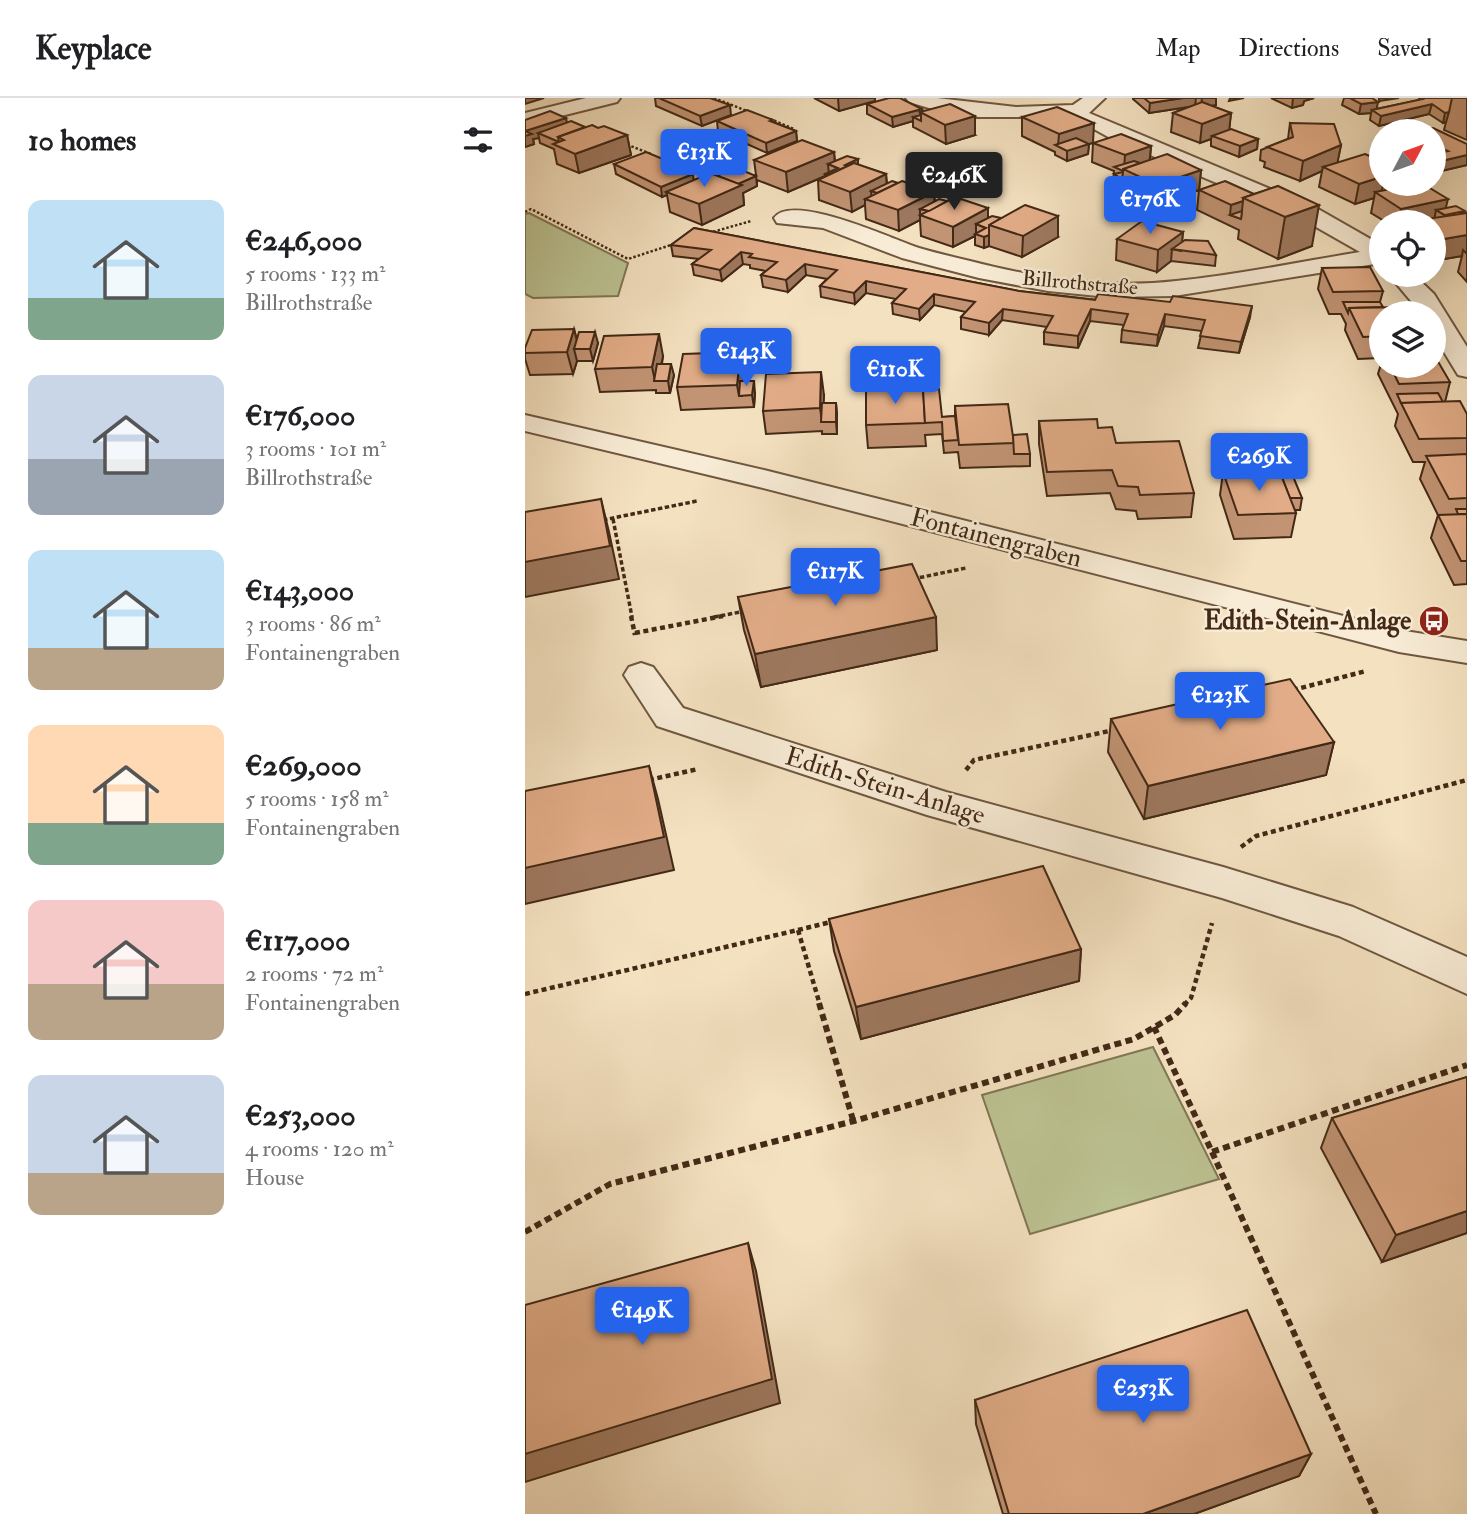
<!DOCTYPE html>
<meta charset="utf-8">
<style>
:root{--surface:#fff;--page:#f2f2f2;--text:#202124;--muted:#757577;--line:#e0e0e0;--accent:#2563eb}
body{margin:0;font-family:"IM FELL Double Pica",serif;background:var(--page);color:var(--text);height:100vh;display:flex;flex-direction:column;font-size:26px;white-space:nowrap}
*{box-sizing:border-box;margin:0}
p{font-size:23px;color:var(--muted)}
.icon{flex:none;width:38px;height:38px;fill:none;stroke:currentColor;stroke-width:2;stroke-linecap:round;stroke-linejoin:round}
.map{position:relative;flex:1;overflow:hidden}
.details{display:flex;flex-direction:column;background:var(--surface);width:525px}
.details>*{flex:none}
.needle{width:46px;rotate:49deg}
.fabs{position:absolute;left:844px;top:21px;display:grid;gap:14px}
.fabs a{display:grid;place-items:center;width:77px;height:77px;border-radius:50%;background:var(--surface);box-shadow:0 7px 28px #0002;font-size:35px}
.price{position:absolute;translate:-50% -60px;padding:0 16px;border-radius:7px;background:var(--accent);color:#fff;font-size:23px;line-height:46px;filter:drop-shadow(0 2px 4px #0008)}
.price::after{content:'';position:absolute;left:50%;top:42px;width:21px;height:16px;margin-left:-10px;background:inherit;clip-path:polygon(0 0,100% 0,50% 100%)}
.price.selected{background:#222;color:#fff}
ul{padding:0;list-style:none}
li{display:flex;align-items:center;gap:21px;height:175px;padding:0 28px}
li span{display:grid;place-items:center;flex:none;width:196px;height:140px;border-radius:14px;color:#555}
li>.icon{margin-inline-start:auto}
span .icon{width:84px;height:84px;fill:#fffc;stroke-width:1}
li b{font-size:30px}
h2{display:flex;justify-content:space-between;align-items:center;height:84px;padding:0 28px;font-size:30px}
header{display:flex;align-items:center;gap:42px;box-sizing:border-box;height:98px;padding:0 35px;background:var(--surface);border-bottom:2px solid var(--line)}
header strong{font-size:33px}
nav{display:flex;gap:38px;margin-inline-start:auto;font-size:24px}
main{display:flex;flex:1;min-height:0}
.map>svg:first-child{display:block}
.green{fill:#bcc292;stroke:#807654;stroke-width:2}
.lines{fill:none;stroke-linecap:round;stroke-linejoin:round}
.minor-casing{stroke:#6f5740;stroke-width:4}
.path-far3{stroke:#432916;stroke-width:2.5;stroke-dasharray:2.5 2;stroke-linecap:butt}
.path-far2{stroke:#432916;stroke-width:3.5;stroke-dasharray:4.5 2.5;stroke-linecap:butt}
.path-far1{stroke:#432916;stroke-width:4.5;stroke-dasharray:5 3.5;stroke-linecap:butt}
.path{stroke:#432916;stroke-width:6;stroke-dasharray:7 4.5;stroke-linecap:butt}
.minor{fill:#f8ecd6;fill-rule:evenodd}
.wall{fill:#c29474;stroke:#432916;stroke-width:2}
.shaded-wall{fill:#9e785e;stroke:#432916;stroke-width:2}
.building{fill:#e1ac87;stroke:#432916;stroke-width:2}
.labels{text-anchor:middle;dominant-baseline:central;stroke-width:5;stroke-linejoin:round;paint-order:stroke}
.far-street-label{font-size:21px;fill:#432916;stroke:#f8ecd6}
.street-label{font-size:26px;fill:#432916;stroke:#f8ecd6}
.poi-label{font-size:26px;font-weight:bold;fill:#432916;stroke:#f8ecd6;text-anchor:end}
</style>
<header>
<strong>Keyplace</strong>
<nav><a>Map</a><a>Directions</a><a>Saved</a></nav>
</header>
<main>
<section class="details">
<h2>10 homes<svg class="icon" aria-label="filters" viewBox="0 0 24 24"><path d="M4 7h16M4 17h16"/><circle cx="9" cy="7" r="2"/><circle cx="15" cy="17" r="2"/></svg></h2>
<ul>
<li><span style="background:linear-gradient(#bfe0f5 70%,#7fa58c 0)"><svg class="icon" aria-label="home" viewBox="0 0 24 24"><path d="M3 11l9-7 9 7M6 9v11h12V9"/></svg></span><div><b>€246,000</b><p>5 rooms · 133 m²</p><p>Billrothstraße</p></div></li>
<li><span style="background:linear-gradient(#c9d6e8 60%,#9aa5b1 0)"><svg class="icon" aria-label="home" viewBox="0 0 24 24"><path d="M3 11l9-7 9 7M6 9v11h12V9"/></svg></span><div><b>€176,000</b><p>3 rooms · 101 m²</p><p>Billrothstraße</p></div></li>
<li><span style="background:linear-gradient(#bfe0f5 70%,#b9a48a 0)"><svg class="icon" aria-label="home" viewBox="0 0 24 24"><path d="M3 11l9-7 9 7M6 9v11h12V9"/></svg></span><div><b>€143,000</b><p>3 rooms · 86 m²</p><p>Fontainengraben</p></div></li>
<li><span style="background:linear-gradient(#ffd9b3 70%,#7fa58c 0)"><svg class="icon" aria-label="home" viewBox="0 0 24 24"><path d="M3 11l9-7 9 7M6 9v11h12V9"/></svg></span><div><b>€269,000</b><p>5 rooms · 158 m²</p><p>Fontainengraben</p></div></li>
<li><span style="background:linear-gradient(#f6c9c9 60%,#b9a48a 0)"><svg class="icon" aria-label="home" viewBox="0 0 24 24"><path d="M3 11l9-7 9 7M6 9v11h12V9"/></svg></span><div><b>€117,000</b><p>2 rooms · 72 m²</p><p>Fontainengraben</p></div></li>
<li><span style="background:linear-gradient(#c9d6e8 70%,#b9a48a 0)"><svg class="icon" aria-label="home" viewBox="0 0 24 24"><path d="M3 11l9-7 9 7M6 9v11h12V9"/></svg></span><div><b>€253,000</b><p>4 rooms · 120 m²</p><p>House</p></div></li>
</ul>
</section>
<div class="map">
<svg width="942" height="1416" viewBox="0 0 942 1416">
<rect width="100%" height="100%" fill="#f4e1c0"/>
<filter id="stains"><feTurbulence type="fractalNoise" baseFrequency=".00286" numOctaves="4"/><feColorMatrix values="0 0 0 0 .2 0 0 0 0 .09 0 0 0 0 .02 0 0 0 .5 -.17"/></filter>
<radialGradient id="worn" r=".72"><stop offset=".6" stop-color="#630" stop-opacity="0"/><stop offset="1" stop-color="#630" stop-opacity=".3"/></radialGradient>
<g class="green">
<path d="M4 115 103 165 93 198 8 200 0 196V116Z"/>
<path d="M628 949 694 1081 505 1136 457 997Z"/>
</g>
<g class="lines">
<g class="minor-casing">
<g id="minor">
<path d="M61 0H95L92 4 0 27V15Z"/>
<path d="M381 0H412L491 9 548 7 558 0H580L564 15 793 111 856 147V165L649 198 583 199 523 193 454 180 377 160 298 130 252 125 249 120C267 94 369 142 394 150 411 155 428 159 445 163 510 180 584 191 651 183 712 177 774 164 835 154L777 121 587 41 547 19H451L404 10 384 4Z"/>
<path d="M864 177H889L909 196 942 249V279L933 277 908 236V215H896Z"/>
<path d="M0 317 239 372 874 532 942 543V565L874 554 234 389 0 333Z"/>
<path d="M116 565 128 569 158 610 421 694 698 769 828 809 942 859V896L814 838 697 800 402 717 132 628 99 577 104 569Z"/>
</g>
</g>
<g class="path-far3">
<path d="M189 0 227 15"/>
<path d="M245 21 269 31"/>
<path d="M98 45 126 56"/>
<path d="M140 62 156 69"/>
<path d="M0 114 6 111 103 161 149 146"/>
<path d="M184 135 226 123"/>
</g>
<g class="path-far2">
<path d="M88 421 107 519"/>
<path d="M78 422 172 403"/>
<path d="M388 481 441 470"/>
<path d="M189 519 221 513"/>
</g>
<g class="path-far1">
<path d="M106 518 110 537"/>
<path d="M110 535 198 518"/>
<path d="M768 592 841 573"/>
<path d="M441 672 449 662 589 632"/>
<path d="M124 682 173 671"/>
<path d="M716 749 731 738 942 682"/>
<path d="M273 832 310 823"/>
<path d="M0 896 273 832 295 907"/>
<path d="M659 907 666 900 687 825"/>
</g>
<g class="path">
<path d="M294 905 328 1022"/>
<path d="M629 929 687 1054 942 967"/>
<path d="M687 1054 851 1416"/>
<path d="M0 1134 85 1086 329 1023 609 941 650 917 661 905"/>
</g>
<use href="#minor" class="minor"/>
</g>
<g class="wall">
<path d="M130 0H185L206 17 177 28 131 8Z"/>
<path d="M289 0H350V3L314 13Z"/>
<path d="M608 0H691V7L686 8 706 15 704 32 733 41 732 51 714 59 686 48V41L675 45 646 34 648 15 664 9 624 15 608 1Z"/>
<path d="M746 0H789L779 3 778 7 767 10Z"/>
<path d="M819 0H847L851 11 894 2V0H942V42L919 32 921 24 918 25 904 16 854 28 845 22 846 15 834 16 817 7Z"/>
<path d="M342 6 397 11V14L450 37 421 46 388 29V23L368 29 342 16Z"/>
<path d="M497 19 564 46 563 56 542 63 530 57V54L497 38Z"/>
<path d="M0 22 42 25 60 29 73 30 102 37 106 57 54 75 32 66 29 51 15 45 14 40 8 41 9 46 0 49Z"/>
<path d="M192 23 248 24 271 33 272 43 242 55 193 33Z"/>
<path d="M765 25 816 47 812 65 856 86H884V87L920 110 939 115H942V184L933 174 937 158 914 162 908 157V124H861L846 115 849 100 830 106 794 89 797 73 775 83 739 69 740 64 735 62 736 52 763 41Z"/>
<path d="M908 33 942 67 908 75Z"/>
<path d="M568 45 626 48 625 62 676 72 674 92 729 96 753 88 787 148 753 161 713 141 714 132 672 112 674 92 660 97V105L639 112 588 87 589 73 567 64Z"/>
<path d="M309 54 310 63 333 61V67L361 76 362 85 409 94 410 104 533 139 497 159 464 148 459 150 450 147V138L428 149 396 138 395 122 374 133 341 121 340 107 327 114 294 102 293 82 300 78 263 94 232 82V88L218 95 219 107 177 127 145 114 142 97 137 99 91 76 89 66 145 64 146 67 169 82 192 78 231 77 229 62Z"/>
<path d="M169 130 494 193 725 219 714 255 673 250 677 233 639 228 632 248 596 244 597 232 599 227 565 223 553 250 519 246V234L522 229 477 222 464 237 436 231V219L441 214 409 207 395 222 368 216 367 205 371 201 341 195 330 206 296 199 295 188 302 181 281 177 263 194 238 189 236 177 241 173 225 170V167L218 166 197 183 169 177 167 166 174 161 148 158 146 147Z"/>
<path d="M658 134 657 144 691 157 690 168 646 163 632 174 591 162 592 141Z"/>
<path d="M797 170 858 193 855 204 856 260 833 261 820 232 821 226 816 216H804L793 191Z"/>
<path d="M49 231 52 242 73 245 68 263H52L48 276 5 277 0 261V250Z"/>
<path d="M216 254 219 276 218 283 230 295 229 309 156 312 152 289Z"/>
<path d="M138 258 137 266 149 277 145 295H131V292L75 294 70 271Z"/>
<path d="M856 266V268H908L925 284 920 304 942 316V486L929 487 906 440 913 417 895 381 900 364H888L870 328 873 316 853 276Z"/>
<path d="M398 292 417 319 430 318V308L488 337 505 356V368L435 370 433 354 419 355 417 336 400 337 401 348 343 350 341 327Z"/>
<path d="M299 297 298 305H311L312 317V336H297V333L241 336 238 313Z"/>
<path d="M514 323 573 330 591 345 669 395 666 419 613 421 611 413 591 411 585 395 522 398 514 346Z"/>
<path d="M698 374 777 400 775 412H770L771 415 766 439 709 441 695 397Z"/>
<path d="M213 499 412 552 236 589 219 532Z"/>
<path d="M586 621 809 644 801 677 619 721 583 654Z"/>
<path d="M304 821 556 851 554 883 336 941 309 853Z"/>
<path d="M942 979V1135L857 1164 796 1050 807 1020Z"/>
<path d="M450 1302 786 1356 774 1378 669 1416H478L451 1326Z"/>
</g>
<g class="shaded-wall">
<path d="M0 0H19L0 6Z"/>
<path d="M313 0H350V3L314 13Z"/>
<path d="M658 0H671L670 8 624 15 625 5Z"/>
<path d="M677 0H691V7L676 10Z"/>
<path d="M705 0H719L704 3Z"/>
<path d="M768 0H789L779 3 778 7 767 10Z"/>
<path d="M854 0H874L854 3Z"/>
<path d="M853 4 851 14 847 12 846 15 834 16 836 6Z"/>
<path d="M907 6 904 16 854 28 856 18Z"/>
<path d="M205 7 206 17 177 28 175 18Z"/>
<path d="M397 11V15L395 14 396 21 388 19V23L368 29 367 19Z"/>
<path d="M924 14 921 24 918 25 920 15Z"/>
<path d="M706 15 704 35 687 38 686 41 675 45 677 26Z"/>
<path d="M450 18V37L421 46 420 27Z"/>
<path d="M41 20 43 30 13 35 14 40 8 41 9 46 0 49V33Z"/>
<path d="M569 25 568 45 564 46 563 56 542 63V53L533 48 534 36Z"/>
<path d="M271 33 272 43 242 55 241 45Z"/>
<path d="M102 37 106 57 54 75 50 56Z"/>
<path d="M733 41 732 51 714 59 715 48Z"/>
<path d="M816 47 812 67 798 69 797 73 775 83 778 63Z"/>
<path d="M626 48 624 68 599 72 600 57Z"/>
<path d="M309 54 310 69 303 66 304 77 300 76V78L263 94 261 74Z"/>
<path d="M942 57V67L908 75V65Z"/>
<path d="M333 61V72L320 67Z"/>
<path d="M676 72 674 92 660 97V105L639 112 640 101 632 97V87Z"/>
<path d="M168 76 169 87 141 94 142 97 137 99 136 89Z"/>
<path d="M361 76 362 93 355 96 346 93 347 103 340 101V107L327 114 325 94Z"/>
<path d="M231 78 232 88 218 95 219 107 177 127 174 106 201 91Z"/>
<path d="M856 79V86H884L882 96 858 87 856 97 850 94 849 100 830 106 834 86Z"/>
<path d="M409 94 410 114 395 111V122L374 133 373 112Z"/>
<path d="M923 101 919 117 911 112 909 123 895 122V124H873L876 111Z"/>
<path d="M718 103 716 121 705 117 706 107Z"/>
<path d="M794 107 787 148 753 161 760 119Z"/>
<path d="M463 110V131L451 126V136H450V138L428 149V129Z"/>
<path d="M533 118V139L497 159 498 138Z"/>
<path d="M658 134 656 153 647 151 646 163 632 174 633 152Z"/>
<path d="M464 137V148L459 150V139Z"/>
<path d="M942 137V156L938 152 937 158 914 162 919 141Z"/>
<path d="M216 154 218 166 197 183 195 172Z"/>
<path d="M280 166 281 177 263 194 261 182Z"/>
<path d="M341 183V195L330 206 329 195Z"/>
<path d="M409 196V207L395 222 394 211Z"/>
<path d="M727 208 725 219 714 255 716 244Z"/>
<path d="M478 211 477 222 464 237V225Z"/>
<path d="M566 211 565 223 553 250V238Z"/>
<path d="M640 216 639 228 632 248 633 237Z"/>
<path d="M49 231 54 251H49L52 263 48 276 42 254Z"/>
<path d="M70 234 73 245 68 263 65 251Z"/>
<path d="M134 236 138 258 133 283H130L127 269Z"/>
<path d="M216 254 219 276 217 298H214L212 287Z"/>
<path d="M146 266 149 277 145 295 143 283Z"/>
<path d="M296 274 299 297 298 324H297L295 310Z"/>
<path d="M229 283 230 295 229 309 227 297Z"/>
<path d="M311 305 312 317V336L311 324Z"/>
<path d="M76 401 84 434 94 481 0 499V464Z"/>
<path d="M411 519 412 552 236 589 230 556Z"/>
<path d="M809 644 801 677 619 721 623 688Z"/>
<path d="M124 668 133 701 149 772 0 806V770Z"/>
<path d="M556 851 554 883 336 941 331 909Z"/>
<path d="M942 1113V1135L857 1164 871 1137Z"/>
<path d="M223 1145 231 1173 255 1305 0 1384V1356Z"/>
<path d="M786 1356 774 1378 669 1416H618Z"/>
</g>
<g class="building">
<path d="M134 0H185L205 7 175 18Z"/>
<path d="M364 0H375L397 11 367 19 342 6Z"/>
<path d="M619 0H658L625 5Z"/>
<path d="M825 0H847L853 4 836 6Z"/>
<path d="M897 0H927L924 14 920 15 907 6 856 18 847 12 898 1Z"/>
<path d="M677 4 706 15 677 26 648 15Z"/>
<path d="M425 6 450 18 420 27 395 14Z"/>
<path d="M532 9 569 25 534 36 497 19Z"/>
<path d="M222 12 248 22 245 23 271 33 241 45 192 23Z"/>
<path d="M25 13 41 20 0 33 7 36 0 38V22Z"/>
<path d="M396 17V23L388 19Z"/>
<path d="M46 23 60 29 33 39 34 44 13 35Z"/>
<path d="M765 25 809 26 816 47 778 63 742 49 768 39Z"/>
<path d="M67 27 73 30 79 28 102 37 50 56 28 46 39 42 33 39Z"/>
<path d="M908 30 942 46V57L908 65V56L923 53 908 46V33H889Z"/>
<path d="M706 31 733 41 715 48 687 38Z"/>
<path d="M596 36 626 48 600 57 568 45Z"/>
<path d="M551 40 564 46 542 53 530 47Z"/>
<path d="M277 42 309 54 261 74 229 62Z"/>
<path d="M121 54 145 64 143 65 168 76 136 89 89 66Z"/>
<path d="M642 56 676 72 632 87 598 71Z"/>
<path d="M840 56 856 63V79L834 86 798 69Z"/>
<path d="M322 58 333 61 320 67 323 68 303 77 300 76 313 70 303 66Z"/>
<path d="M609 63 615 65 598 71V73L589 69Z"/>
<path d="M329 65 361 76 325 94 293 82Z"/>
<path d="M209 69 231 78 213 86 192 78Z"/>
<path d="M598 74 597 81 589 76Z"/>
<path d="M185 75 217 87 174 106 141 94Z"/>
<path d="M367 83 373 85 352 95 346 93Z"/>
<path d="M377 83 409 94 373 112 340 101Z"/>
<path d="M700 83 729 96 718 100V103L706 107 674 92Z"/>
<path d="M860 86H884L866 90 858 87Z"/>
<path d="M892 86H898L923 101 876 111 850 94Z"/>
<path d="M753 88 794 107 760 119 718 100Z"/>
<path d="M652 90 661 94 640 101 632 97Z"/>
<path d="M430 99 463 110 428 129 395 117Z"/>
<path d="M414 101 422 103 404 113 395 111Z"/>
<path d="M500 107 533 118 498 138 464 127Z"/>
<path d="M931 108 940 113 920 117 911 112Z"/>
<path d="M717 113 716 121 705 117Z"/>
<path d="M942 115V137L919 141 908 132V124H898L895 122Z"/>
<path d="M467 118 476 120 464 127V137L459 139 450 136 461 130 451 126Z"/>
<path d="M617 123 658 134 633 152 592 141Z"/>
<path d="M169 130 494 193 570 202 573 196 645 204 648 198 727 208 716 244 675 238 680 222 640 216 633 237 597 232 603 216 566 211 553 238 519 234 528 218 478 211 464 225 436 219 450 204 409 196 394 211 367 205 381 191 341 183 329 195 295 188 312 172 280 166 261 182 236 177 252 164 224 159 227 156 216 154 195 172 167 166 186 152 146 147Z"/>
<path d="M660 142 683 143 691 157 647 151Z"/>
<path d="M845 169 858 193 808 194 797 170Z"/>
<path d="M818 204H855L858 209 824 210 823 215Z"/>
<path d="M880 209 883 215H856V238L838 239 824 210Z"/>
<path d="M49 231 42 254 0 255V250L7 232Z"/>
<path d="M54 234H70L65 251H49Z"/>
<path d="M134 236 127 269 70 271 79 238Z"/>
<path d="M216 254 212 287 152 289 158 256Z"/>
<path d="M908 255 925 284 874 286 865 268H908Z"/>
<path d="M132 266H146L143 283H129Z"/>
<path d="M296 274 295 310 238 313 241 276Z"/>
<path d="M215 283H229L227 297 214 298Z"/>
<path d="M398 288 400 325 341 327V290Z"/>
<path d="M414 291 417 319 430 318 433 342 418 343 417 324 400 325 398 292Z"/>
<path d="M913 295 918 304 876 305 872 296Z"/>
<path d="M935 303 942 316V340L894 341 876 305Z"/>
<path d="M297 305H311V324H296Z"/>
<path d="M483 306 489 345 434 347 430 308Z"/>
<path d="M572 321 573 330 587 329 591 345 654 343 669 395 615 397 613 389 593 388 587 372 522 374 514 323Z"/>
<path d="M502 336 505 356H489L488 337Z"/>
<path d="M942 356V400L924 401 901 358Z"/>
<path d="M747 371H765L777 400H765L754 372Z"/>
<path d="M754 372 771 415 713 417 698 374Z"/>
<path d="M76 401 85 448 0 464V414Z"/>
<path d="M931 411H942V416H933Z"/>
<path d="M942 416V463H936L913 417Z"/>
<path d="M387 466 411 519 230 556 213 499Z"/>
<path d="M765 581 809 644 623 688 586 621Z"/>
<path d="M124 668 139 739 0 770V693Z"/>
<path d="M518 768 556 851 331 909 304 821Z"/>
<path d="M942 979V1113L871 1137 807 1020Z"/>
<path d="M223 1145 247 1281 0 1356V1207Z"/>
<path d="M722 1212 786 1356 618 1416H484L450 1302Z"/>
</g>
<defs>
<g id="bus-disc" transform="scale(1.575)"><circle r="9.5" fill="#8f2418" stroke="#f8ecd6"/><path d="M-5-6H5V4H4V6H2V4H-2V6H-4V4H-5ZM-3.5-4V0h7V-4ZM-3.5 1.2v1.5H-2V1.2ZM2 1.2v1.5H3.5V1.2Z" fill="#fff"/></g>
</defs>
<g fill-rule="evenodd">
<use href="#bus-disc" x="909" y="523"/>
</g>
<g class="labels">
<g class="far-street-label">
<text transform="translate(555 185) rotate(5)">Billrothstraße</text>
</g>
<g class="street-label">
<text transform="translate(471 440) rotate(14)">Fontainengraben</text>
<text transform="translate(360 688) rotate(17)">Edith-Stein-Anlage</text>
</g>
<g class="poi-label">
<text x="886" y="523">Edith-Stein-Anlage</text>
</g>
</g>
<rect width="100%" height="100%" filter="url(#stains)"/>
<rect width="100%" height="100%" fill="url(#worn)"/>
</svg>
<div class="fabs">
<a><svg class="needle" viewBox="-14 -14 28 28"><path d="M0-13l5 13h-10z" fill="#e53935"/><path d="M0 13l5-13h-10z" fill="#757577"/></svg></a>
<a><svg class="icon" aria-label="locate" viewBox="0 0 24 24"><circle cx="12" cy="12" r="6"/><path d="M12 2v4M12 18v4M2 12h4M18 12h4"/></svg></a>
<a><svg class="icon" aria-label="layers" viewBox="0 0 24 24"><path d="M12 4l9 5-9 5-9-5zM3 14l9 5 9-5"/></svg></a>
</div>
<b class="price" style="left:179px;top:91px">€131K</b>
<b class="price selected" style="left:429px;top:114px">€246K</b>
<b class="price" style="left:625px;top:138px">€176K</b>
<b class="price" style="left:221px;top:290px">€143K</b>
<b class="price" style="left:370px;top:308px">€110K</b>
<b class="price" style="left:734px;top:395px">€269K</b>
<b class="price" style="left:310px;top:510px">€117K</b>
<b class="price" style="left:695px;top:634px">€123K</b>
<b class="price" style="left:117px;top:1249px">€149K</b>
<b class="price" style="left:618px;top:1327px">€253K</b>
</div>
</main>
